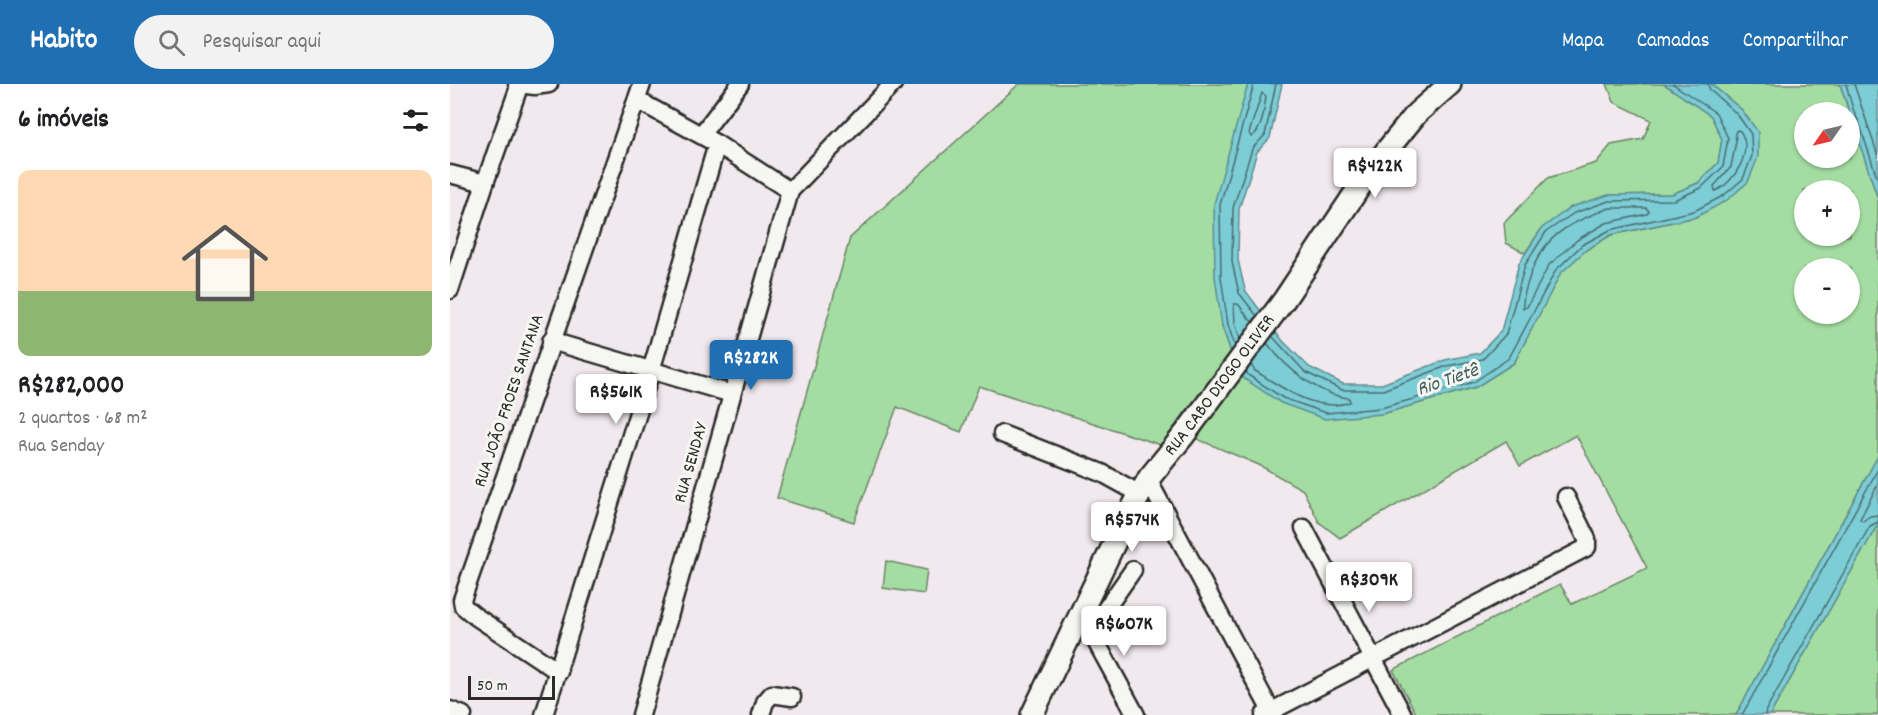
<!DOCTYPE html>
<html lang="pt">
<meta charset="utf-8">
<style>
:root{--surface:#fff;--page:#f2f2f2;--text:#202124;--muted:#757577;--line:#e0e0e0;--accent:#1f6fb2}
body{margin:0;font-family:Dekko,sans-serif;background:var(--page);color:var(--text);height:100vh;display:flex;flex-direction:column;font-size:22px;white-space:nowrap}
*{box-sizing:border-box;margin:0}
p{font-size:20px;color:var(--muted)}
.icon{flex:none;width:33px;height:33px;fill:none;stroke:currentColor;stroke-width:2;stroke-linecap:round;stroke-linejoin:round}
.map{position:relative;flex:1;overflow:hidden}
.panel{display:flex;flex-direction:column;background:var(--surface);width:450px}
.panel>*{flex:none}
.needle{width:39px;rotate:236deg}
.tools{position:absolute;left:1344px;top:18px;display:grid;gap:12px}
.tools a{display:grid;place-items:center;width:66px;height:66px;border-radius:50%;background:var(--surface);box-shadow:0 2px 4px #0004;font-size:30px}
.scale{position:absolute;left:18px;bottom:15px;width:87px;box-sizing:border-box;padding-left:6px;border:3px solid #2b2b2b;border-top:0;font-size:16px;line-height:21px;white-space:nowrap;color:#2b2b2b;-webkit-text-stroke:4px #f6f6f2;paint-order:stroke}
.price{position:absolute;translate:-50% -51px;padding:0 14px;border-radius:6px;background:#fff;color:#222;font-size:20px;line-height:39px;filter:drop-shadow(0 2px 3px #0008)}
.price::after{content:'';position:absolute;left:50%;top:36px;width:18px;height:14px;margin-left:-9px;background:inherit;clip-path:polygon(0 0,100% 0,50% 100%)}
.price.selected{background:var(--accent);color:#fff}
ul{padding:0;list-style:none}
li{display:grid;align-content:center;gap:12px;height:318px;padding:0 18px}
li+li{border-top:2px solid var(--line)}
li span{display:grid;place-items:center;height:186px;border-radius:12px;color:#555}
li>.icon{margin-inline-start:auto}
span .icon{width:108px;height:108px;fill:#fffc;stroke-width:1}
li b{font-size:26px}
h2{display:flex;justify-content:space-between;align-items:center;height:72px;padding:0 18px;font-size:26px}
header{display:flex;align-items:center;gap:36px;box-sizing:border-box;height:84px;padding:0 30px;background:var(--accent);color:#fff}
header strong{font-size:28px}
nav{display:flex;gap:33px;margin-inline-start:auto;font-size:21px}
.search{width:420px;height:54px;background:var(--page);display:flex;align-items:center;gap:15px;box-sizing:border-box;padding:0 21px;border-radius:33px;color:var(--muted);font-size:22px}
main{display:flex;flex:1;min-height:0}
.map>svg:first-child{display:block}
.green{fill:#a4dda2;stroke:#688466;stroke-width:1.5;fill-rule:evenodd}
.water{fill:#7ccdd5;stroke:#5c8c91;stroke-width:1.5}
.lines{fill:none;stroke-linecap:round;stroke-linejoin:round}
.shore{stroke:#4b6c6f;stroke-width:1.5}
.minor-casing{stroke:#2b2b2b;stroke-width:21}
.major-casing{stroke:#2b2b2b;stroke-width:26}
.minor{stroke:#f6f6f2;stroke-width:16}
.major{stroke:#f6f6f2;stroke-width:21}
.labels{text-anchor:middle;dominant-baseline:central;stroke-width:6;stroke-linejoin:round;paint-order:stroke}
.street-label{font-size:18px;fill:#2b2b2b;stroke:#f6f6f2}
.water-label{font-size:20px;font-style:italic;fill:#435c5e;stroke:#f6f6f2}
</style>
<header>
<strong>Habito</strong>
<div class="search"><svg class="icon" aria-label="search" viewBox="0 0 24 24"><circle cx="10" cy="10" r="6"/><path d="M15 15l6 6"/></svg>Pesquisar aqui</div>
<nav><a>Mapa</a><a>Camadas</a><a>Compartilhar</a></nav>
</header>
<main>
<section class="panel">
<h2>6 imóveis<svg class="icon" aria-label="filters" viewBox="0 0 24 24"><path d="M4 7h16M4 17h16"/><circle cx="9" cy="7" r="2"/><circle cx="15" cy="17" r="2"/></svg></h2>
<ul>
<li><span style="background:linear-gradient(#ffd9b3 65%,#8fb573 0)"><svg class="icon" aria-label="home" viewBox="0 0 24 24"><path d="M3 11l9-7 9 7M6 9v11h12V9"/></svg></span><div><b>R$282,000</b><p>2 quartos · 68 m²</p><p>Rua Senday</p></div></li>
</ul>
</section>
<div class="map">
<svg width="1428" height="631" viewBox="0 0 1428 631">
<rect width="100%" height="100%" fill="#f2e9ee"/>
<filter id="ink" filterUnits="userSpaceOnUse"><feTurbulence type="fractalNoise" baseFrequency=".0167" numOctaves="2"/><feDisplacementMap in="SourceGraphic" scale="12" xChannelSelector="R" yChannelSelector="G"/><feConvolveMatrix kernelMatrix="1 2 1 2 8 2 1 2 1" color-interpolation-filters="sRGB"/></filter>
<g filter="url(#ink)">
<g class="green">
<path d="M569 0H798L772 242 781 268 711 361 529 302 511 348 447 323 404 438 327 414 400 154Z"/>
<path d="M1157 0H1214L1261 32 1272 55 1268 79 1248 99 1222 110 1158 111 1092 144 1075 169 1056 159 1054 139 1098 94 1146 79 1161 61 1193 55 1201 36 1164 18Z"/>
<path d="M1261 0H1390L1399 28H1354V74H1400V29L1428 115V372L1286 631H967L943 586 1110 500 1122 520 1197 484 1126 351 1070 382 1056 357 890 454 869 438 853 406 809 381 747 355 789 287 932 330 1026 303 1064 279 1110 189 1136 166 1161 151 1246 133 1292 26ZM1354 106H1400V152H1354ZM1354 184H1400V230H1354Z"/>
<path d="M1428 440V631H1320Z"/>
<path d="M436 477 477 486 474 510 433 504Z"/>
</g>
<g class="water">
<path d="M798 0H832L820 54 807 68 789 125 788 176 795 206 833 257 859 283 893 300H932L995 276 1030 269 1051 247 1069 179 1092 144 1121 123 1158 111 1222 110 1248 99 1268 79 1272 55 1261 32 1214 0H1261L1292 26 1308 48V73L1298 98 1276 117 1246 133 1161 151 1136 166 1111 189 1064 279 1026 303 932 330 875 335 831 319 793 294 781 268 772 242 765 193 764 120Z"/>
<path d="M1390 0H1428V115Z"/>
<path d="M1428 372V440L1320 631H1286Z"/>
</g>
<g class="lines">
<g class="shore">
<path d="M1396 0C1399 10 1403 29 1408 36L1428 96"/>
<path d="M1404 0 1428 72"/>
<path d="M812 9 816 12C814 25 813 46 801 53L799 49Z"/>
<path d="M1287 46 1290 47C1304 66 1285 99 1265 107L1264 102 1281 83 1286 57 1285 49Z"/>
<path d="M1160 124H1196L1199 127 1197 130 1156 139 1127 156 1099 181 1077 223 1073 224C1072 216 1075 208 1077 201 1090 153 1117 139 1160 124Z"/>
<path d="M807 232 789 209 782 178 783 124 802 65 815 51 826 0"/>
<path d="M822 252 855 288 892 306H933L997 282 1033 275 1056 250 1075 181 1096 148 1124 129 1159 117 1224 116 1251 104 1273 83 1278 54 1266 29 1223 0"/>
<path d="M790 255 785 239 784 220H788L802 238"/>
<path d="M785 262 778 241 771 193 770 121 804 0"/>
<path d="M801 280 804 286C831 303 867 330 900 318L899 314C868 311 835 283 817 259"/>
<path d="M796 287 798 291 833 314 876 329 931 324 1024 298 1059 274 1106 186 1132 161 1160 146 1244 127 1273 112 1293 95 1302 72 1301 50 1287 30 1260 6 1258 0"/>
<path d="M1428 400 1410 435 1413 437 1420 432 1428 431"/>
<path d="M1292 631 1428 385"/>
<path d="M1315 631 1316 626 1420 442 1428 438"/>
</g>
<g class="minor-casing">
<g id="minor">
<path d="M67 0 85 2 99 0"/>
<path d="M187 16 267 60 340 107"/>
<path d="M251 51 290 0"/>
<path d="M0 90 35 99"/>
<path d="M0 206 35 99 70 0"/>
<path d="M101 257 282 310"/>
<path d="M552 350 652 389 690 410"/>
<path d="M699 394 703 405 823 631"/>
<path d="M854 444 953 631"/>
<path d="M631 530 686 631"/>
<path d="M642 550 653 529 683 486"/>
<path d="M109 588 25 532 13 522 12 516 192 0"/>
<path d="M0 626 13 631"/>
<path d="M94 631 201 287 267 60"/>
<path d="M191 631 340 107 443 0"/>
<path d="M311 631 315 618 322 610 342 613"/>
<path d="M814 631 1134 465 1137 463V455L1116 413"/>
</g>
</g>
<g class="major-casing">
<g id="major">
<path id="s1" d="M582 631 675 437 699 394 734 351 834 216 908 105 937 66 967 29 1000 0"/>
</g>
</g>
<use href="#minor" class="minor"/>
<use href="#major" class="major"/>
</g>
</g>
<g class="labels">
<g class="street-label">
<text stroke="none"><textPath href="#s1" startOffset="381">RUA CABO DIOGO OLIVER</textPath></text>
<text transform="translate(60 317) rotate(-71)">RUA JOÃO FROES SANTANA</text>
<text transform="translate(242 379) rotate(-74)">RUA SENDAY</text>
</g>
<g class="water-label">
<text transform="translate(998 297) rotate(-19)">Rio Tietê</text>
</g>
</g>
</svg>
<div class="tools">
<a><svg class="needle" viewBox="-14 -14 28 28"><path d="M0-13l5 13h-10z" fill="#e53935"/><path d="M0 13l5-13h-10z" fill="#757577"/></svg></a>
<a>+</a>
<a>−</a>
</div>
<div class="scale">50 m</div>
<b class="price" style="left:925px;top:115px">R$422K</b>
<b class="price selected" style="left:301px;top:307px">R$282K</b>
<b class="price" style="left:166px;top:341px">R$561K</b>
<b class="price" style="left:682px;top:469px">R$574K</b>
<b class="price" style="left:919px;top:529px">R$309K</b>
<b class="price" style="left:674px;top:573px">R$607K</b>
</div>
</main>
